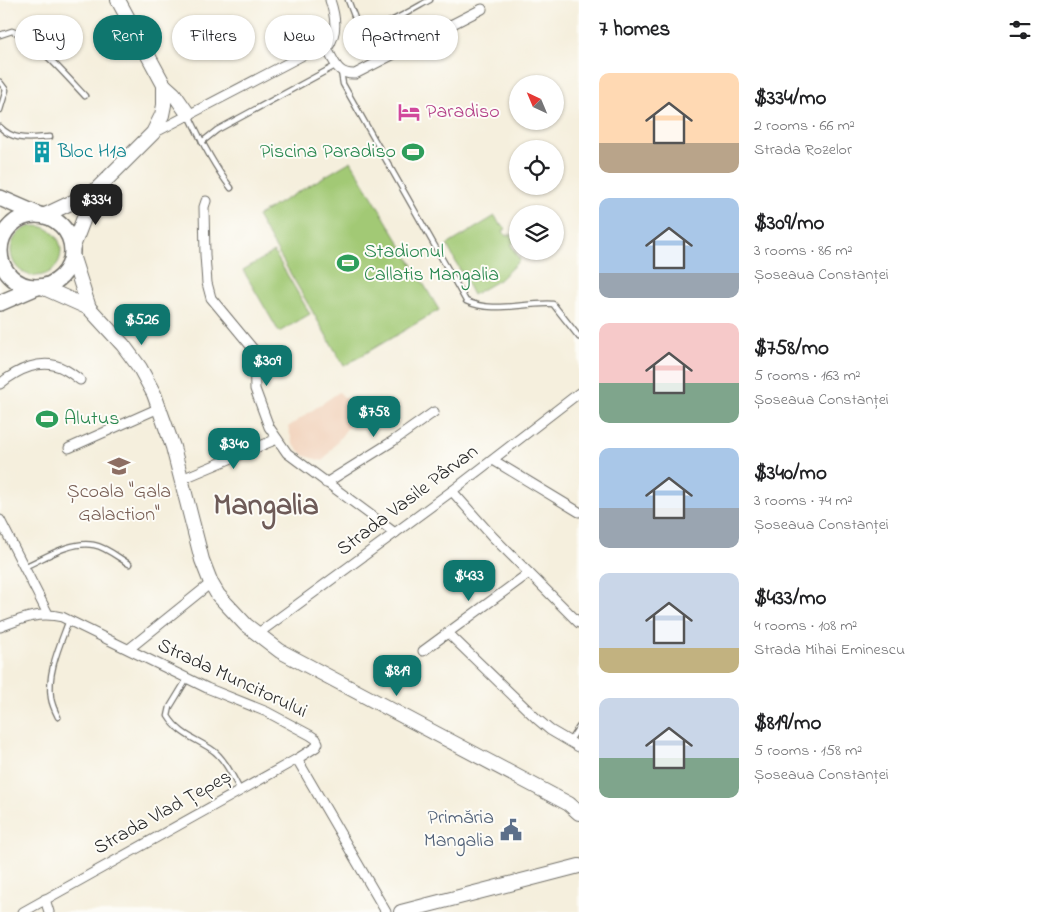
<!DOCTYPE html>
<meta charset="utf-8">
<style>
:root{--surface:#fff;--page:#f6f6f6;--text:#202124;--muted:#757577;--accent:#0f766e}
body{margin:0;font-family:"Indie Flower",sans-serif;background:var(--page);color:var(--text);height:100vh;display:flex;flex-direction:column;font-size:19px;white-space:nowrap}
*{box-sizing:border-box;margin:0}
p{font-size:16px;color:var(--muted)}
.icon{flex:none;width:28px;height:28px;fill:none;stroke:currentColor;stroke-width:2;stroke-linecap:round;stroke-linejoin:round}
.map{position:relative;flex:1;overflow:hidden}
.details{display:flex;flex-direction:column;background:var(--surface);width:475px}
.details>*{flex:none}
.hud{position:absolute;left:15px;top:15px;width:475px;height:45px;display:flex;gap:10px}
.needle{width:32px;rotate:316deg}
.tools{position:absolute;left:509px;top:75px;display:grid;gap:10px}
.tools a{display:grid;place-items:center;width:55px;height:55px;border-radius:50%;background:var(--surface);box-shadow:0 1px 4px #0004;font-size:25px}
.price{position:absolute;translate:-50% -42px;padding:0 11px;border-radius:10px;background:var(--accent);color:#fff;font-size:16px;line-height:32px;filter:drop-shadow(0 1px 2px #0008)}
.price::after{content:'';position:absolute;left:50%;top:30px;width:15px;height:11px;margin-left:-8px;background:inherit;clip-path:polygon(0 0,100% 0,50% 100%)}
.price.current{background:#222;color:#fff}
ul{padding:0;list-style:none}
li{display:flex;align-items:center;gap:15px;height:125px;padding:0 20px}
li span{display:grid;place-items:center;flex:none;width:140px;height:100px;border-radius:10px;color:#555}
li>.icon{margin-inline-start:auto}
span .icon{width:60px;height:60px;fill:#fffc;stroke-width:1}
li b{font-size:21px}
h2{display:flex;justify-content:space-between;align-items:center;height:60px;padding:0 20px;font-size:21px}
.chip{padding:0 18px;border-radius:22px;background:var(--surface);box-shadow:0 1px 4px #0004;font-size:18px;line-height:45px}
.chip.current{background:var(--accent);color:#fff}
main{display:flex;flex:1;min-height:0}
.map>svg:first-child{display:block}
.built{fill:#f2d4be}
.green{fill:#a2c974;stroke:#667a50}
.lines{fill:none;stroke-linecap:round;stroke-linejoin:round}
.lane-casing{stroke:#727069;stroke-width:7}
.street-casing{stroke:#727069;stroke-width:11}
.secondary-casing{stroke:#727069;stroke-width:16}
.primary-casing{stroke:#727069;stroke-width:18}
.lane{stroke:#fff;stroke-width:4.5}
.street{stroke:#fff;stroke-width:9}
.secondary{stroke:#fff;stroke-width:14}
.primary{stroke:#fff;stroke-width:15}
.labels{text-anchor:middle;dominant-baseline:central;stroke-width:4;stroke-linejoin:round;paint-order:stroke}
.hotel-label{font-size:20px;fill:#b23c85;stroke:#fdfcf7;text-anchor:start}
.culture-label{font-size:20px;fill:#0d838f;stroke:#fdfcf7;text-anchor:start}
.leisure-label{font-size:20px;fill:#27864d;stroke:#fdfcf7;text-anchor:start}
.education-label{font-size:20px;fill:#785e54;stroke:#fdfcf7}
.street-label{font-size:20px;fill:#2b2b2b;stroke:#fdfcf7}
.service-label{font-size:20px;fill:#4e5e75;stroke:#fdfcf7;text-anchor:end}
.town-label{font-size:30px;font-weight:bold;fill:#6e5b58;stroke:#fdfcf7}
</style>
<main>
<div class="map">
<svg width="579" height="912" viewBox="0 0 579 912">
<rect width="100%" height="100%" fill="#fdfcf7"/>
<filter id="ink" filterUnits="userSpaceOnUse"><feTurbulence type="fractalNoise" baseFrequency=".02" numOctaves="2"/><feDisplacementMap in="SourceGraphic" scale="10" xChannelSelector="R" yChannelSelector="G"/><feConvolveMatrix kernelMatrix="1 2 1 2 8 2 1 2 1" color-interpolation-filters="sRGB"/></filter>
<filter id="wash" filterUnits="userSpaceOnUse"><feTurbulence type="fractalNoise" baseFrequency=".0096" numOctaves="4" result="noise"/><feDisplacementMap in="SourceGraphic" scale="20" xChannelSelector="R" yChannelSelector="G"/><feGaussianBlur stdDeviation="1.12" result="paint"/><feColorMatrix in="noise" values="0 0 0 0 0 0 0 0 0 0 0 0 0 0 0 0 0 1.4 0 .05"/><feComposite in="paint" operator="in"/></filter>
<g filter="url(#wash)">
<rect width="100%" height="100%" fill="#f5efdd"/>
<path class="built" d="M339 392 359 412 323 461 305 456 293 444 288 427Z"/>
<g class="green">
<path d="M351 161 439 310 344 366 257 216Z"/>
<path d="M495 216 500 225 502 224 506 229 503 231 506 236 510 234 514 242 511 245 520 260 499 280 473 295 447 245Z"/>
<circle cx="36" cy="251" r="25"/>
<path d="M274 252 310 314 279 332 243 270Z"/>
</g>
</g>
<g filter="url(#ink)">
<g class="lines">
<g class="lane-casing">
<g id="lane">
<path d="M348 0 356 21 362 29C377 32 415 8 430 0"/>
<path d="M0 35 12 31C33 37 69 79 85 96"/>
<path d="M341 72 343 84 466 301C493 314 525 302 553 304L579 337"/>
<path d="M0 82 6 90 0 110"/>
<path d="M189 115C201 141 214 166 231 188"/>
<path d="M0 127C15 142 30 138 50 137"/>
<path d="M202 142 217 130 337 65"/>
<path d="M24 567C45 558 71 540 94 545 106 547 119 558 129 564"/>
<path d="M187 679 170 707 168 716C179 734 194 738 211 749 224 757 233 777 240 790"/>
<path d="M58 717C55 711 52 705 51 698 47 672 60 645 69 620"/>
<path d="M569 742 579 727"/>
</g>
</g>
<g class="street-casing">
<g id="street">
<path d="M327 49C338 33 336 18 330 0"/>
<path d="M154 133 309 52 319 49H327C335 62 337 75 355 74L482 9"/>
<path d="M206 201 204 207 205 255 207 283 211 298 254 350 255 389 269 427 287 453 395 533"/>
<path d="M0 384C17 370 42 357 64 369 70 372 75 376 80 380"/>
<path d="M69 448 159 408"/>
<path d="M493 460 579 512"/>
<path d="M182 479 277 439"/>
<path d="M326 483 393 441 434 412"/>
<path d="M452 491 492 536 579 623"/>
<path d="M0 520 48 614"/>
<path d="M0 627C21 619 39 611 62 617L207 688 267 712 310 735 316 739 318 743 316 747 297 759 23 912"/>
<path d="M448 633 537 719 550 730 579 747"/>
<path d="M256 635 452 491 579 393"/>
<path d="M129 649 211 583"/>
<path d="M423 651 529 573"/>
<path d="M297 759 386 912"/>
<path d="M45 899 49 912"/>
</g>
</g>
<g class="secondary-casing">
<g id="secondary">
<path d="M164 85 174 94 188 114"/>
<path d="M43 216 94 192 153 133 162 115 164 105V85L118 0"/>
<path d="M72 249 94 192"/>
<path d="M72 255 89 308"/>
<path d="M42 287 89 308 123 345 140 368 154 394 173 447 202 560 211 583 218 595 246 625 280 651 569 804 579 813"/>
<path d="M401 912 579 866"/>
</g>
</g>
<g class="primary-casing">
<g id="primary">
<path d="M0 198 39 215"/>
<circle cx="36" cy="251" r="36"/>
<path d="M0 303 37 287"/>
</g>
</g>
<use href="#lane" class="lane"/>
<use href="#street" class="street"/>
<use href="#secondary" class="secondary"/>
<use href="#primary" class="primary"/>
</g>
</g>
<defs>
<g id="hotel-bare" transform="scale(1.725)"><path d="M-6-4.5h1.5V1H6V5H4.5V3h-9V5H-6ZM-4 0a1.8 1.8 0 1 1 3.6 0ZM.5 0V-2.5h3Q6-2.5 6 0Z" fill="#d1479c" stroke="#fdfcf7" stroke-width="2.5" paint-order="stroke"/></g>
<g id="building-bare" transform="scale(1.725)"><path d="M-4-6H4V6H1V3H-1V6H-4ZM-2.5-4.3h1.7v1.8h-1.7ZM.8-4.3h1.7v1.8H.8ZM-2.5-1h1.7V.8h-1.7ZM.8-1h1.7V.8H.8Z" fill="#0f9aa8" stroke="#fdfcf7" stroke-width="2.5" paint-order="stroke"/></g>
<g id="stadium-bare" transform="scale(1.725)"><path d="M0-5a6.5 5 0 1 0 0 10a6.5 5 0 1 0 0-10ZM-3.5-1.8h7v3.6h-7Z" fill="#2e9e5b" stroke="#fdfcf7" stroke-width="2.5" paint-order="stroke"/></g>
<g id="school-bare" transform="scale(1.725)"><path d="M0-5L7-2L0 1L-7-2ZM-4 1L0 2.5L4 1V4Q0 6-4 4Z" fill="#8d6e63" stroke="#fdfcf7" stroke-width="2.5" paint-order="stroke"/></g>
<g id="civic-bare" transform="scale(1.725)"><path d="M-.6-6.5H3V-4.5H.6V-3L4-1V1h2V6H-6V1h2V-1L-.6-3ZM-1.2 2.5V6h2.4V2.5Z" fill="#5c6f8a" stroke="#fdfcf7" stroke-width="2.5" paint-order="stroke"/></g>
</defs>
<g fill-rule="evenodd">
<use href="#hotel-bare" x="409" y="112"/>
<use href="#building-bare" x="42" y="152"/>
<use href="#stadium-bare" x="413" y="152"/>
<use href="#stadium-bare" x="348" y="263"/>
<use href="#stadium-bare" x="47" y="419"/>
<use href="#school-bare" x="119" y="466"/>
<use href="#civic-bare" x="511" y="830"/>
</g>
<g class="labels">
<g class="hotel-label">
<text x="426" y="112">Paradiso</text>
</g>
<g class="culture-label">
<text x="58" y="152">Bloc H1a</text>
</g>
<g class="leisure-label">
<text x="396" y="152" text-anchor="end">Piscina Paradiso</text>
<text x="364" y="252">Stadionul<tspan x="364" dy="23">Callatis Mangalia</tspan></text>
<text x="64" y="419">Alutus</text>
</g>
<g class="education-label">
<text x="119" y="492">Școala "Gala<tspan x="119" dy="23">Galaction"</tspan></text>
</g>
<g class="street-label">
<text transform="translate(408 501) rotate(-37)">Strada Vasile Pârvan</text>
<text transform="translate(232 679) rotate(25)">Strada Muncitorului</text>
<text transform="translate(163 813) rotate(-29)">Strada Vlad Țepeș</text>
</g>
<g class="service-label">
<text x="494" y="818">Primăria<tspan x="494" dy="23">Mangalia</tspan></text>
</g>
<g class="town-label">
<text x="266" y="507">Mangalia</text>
</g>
</g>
</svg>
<div class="tools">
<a><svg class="needle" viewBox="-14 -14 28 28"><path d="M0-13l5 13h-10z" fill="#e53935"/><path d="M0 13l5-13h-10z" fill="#757577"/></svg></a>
<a><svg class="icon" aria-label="locate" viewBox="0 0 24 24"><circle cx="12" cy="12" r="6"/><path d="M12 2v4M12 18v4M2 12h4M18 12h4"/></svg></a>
<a><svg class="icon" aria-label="layers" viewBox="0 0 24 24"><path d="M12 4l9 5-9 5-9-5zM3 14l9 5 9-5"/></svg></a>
</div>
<b class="price current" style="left:96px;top:226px">$334</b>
<b class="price" style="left:142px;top:346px">$526</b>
<b class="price" style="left:267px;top:387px">$309</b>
<b class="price" style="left:374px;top:438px">$758</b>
<b class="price" style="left:234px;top:470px">$340</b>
<b class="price" style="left:469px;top:602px">$433</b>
<b class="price" style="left:397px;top:697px">$819</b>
<div class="hud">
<a class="chip">Buy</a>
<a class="chip current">Rent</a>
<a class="chip">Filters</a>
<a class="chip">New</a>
<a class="chip">Apartment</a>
</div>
</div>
<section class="details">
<h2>7 homes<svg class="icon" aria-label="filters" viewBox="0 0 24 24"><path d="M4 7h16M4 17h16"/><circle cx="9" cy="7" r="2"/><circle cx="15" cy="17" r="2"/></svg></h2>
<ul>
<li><span style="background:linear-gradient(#ffd9b3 70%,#b9a48a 0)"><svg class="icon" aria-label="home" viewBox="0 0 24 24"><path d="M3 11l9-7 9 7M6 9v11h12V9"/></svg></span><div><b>$334/mo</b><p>2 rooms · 66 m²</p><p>Strada Rozelor</p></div></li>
<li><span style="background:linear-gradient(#a9c7e8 75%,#9aa5b1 0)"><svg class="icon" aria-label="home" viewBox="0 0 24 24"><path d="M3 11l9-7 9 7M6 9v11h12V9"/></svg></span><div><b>$309/mo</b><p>3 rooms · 86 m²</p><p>Șoseaua Constanței</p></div></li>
<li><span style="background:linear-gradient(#f6c9c9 60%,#7fa58c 0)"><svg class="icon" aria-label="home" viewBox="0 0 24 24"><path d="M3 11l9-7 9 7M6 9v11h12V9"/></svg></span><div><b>$758/mo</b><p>5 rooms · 163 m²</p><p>Șoseaua Constanței</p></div></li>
<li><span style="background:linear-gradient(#a9c7e8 60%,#9aa5b1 0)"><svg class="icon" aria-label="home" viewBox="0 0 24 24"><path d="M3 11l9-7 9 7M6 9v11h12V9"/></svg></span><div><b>$340/mo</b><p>3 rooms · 74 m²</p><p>Șoseaua Constanței</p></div></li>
<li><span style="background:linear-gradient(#c9d6e8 75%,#c2b280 0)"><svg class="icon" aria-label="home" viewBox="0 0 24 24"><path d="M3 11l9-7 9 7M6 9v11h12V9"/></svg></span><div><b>$433/mo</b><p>4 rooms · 108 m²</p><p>Strada Mihai Eminescu</p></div></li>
<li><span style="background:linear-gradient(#c9d6e8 60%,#7fa58c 0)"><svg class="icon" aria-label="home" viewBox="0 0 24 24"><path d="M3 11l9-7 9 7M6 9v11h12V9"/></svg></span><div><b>$819/mo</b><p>5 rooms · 158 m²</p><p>Șoseaua Constanței</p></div></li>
</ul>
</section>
</main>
